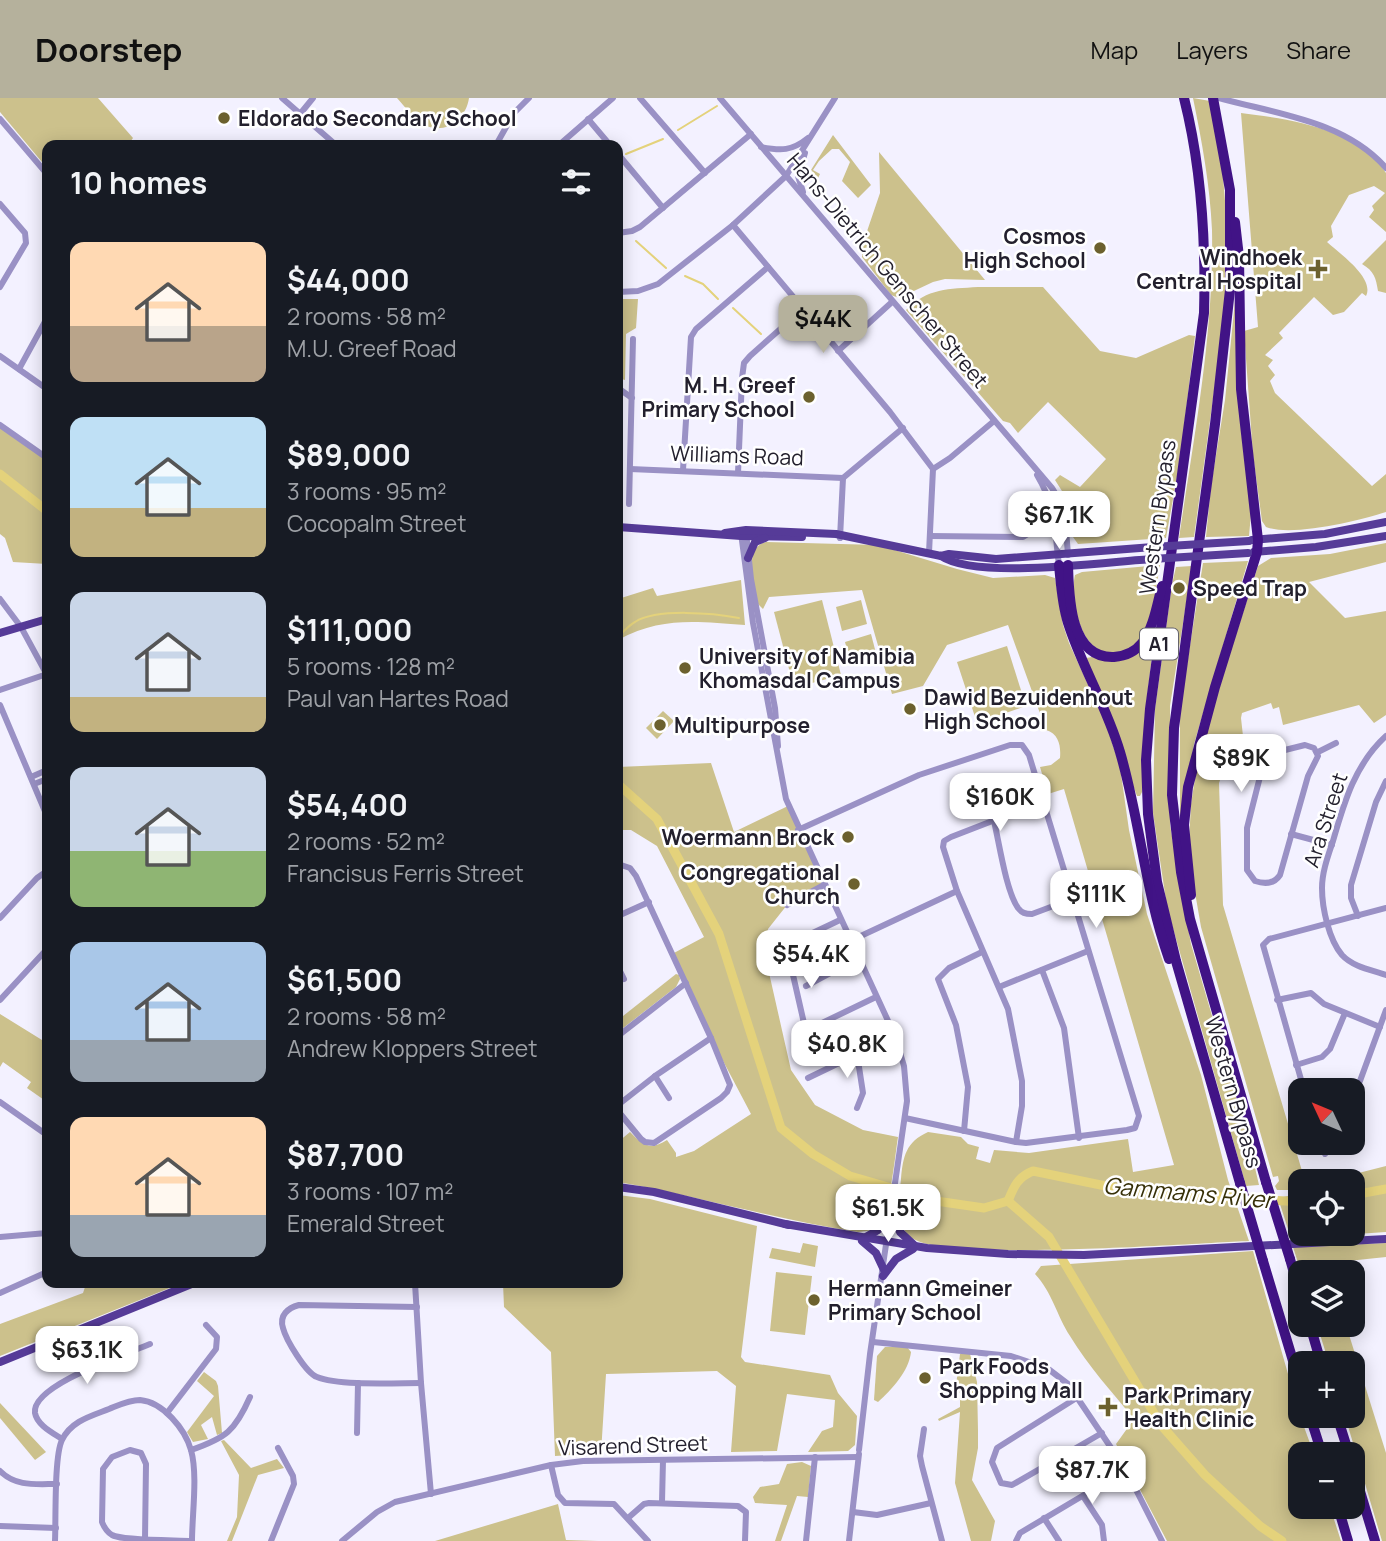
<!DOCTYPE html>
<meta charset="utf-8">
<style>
:root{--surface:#171b24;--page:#242831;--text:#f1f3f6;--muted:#9ea1a6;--accent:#b5b19c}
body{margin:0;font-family:Manrope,sans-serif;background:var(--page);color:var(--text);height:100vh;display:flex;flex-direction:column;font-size:26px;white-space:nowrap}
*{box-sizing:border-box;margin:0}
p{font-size:23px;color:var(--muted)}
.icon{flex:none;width:38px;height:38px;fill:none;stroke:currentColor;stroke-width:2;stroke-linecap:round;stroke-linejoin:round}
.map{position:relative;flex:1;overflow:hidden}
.sheet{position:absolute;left:42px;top:42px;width:581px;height:1148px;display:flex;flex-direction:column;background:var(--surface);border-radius:14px;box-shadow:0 4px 18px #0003}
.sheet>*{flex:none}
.needle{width:46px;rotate:314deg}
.buttons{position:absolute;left:1288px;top:980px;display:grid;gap:14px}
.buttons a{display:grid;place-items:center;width:77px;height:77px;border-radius:14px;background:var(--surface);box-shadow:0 4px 18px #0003;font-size:35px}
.price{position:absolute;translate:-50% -60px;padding:0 16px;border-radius:14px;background:#fff;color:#222;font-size:23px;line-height:46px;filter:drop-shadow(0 2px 4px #0008)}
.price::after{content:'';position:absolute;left:50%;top:42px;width:21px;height:16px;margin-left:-10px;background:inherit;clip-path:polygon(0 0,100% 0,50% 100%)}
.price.current{background:var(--accent);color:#111}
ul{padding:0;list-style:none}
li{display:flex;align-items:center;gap:21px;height:175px;padding:0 28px}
li span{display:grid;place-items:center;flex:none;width:196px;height:140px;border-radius:14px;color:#555}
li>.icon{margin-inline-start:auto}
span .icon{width:84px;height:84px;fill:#fffc;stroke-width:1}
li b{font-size:30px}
h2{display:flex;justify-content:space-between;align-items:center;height:84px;padding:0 28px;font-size:30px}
header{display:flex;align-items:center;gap:42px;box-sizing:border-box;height:98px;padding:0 35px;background:var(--accent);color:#111}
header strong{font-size:33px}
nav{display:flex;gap:38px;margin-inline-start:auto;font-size:24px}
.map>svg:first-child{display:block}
.green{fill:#ccc18c}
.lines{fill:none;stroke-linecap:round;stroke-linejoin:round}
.stream{stroke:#e4d27b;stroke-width:2}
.river{stroke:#e4d27b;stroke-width:9}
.minor{stroke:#9a91c5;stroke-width:6}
.major{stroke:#563b98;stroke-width:8}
.highway{stroke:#411386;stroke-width:10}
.major-bridge{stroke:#563b98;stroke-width:8}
.highway-bridge{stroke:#411386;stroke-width:10}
.poi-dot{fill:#6c612e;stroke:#fff;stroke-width:2.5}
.labels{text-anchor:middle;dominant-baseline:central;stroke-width:5;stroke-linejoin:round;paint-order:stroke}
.shield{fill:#fff;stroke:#65636c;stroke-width:2}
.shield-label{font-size:19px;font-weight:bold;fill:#23202d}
.poi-label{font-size:21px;font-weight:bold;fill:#23202d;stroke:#fff;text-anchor:start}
.street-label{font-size:21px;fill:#23202d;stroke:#fff}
.water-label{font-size:23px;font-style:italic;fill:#373008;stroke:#fff}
</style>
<header>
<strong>Doorstep</strong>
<nav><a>Map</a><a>Layers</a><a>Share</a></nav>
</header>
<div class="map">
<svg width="1386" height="1443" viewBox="0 0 1386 1443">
<rect width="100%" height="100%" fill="#f3f1ff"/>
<g class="green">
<path d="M0 0H98L133 40 128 47H47V70L0 14Z"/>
<path d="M397 0H469C466 23 441 40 420 24 412 18 404 8 397 0Z"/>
<path d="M1193 0 1210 3 1222 66 1226 115V206L1194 439 1179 440C1194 338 1214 235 1212 132 1210 87 1202 44 1193 0Z"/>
<path d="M1241 15C1288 21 1358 30 1386 75V134L1369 119 1374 112 1372 108 1385 95 1374 88 1349 97 1331 128 1333 139 1327 144C1340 156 1375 180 1366 198L1362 195 1344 214 1333 217 1314 199 1279 235 1283 240 1265 257 1273 262 1268 268 1275 277 1270 283 1275 295 1372 388 1386 376V414C1359 423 1291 439 1266 429L1262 423 1253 357 1244 233 1258 229Z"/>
<path d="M833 37 871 87 858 100 842 83 850 64 839 51H832L819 63 813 72 820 76 818 80 811 72Z"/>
<path d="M879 54 985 182 945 181 933 184 899 200 891 197 862 159V148L880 95Z"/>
<path d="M1386 142V195L1378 193C1376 180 1374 173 1362 166Z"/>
<path d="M978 189H1043L1100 253 1136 260 1189 237 1195 238 1180 362 1166 440 1078 446 1073 439 1067 401 1055 382 1060 377 1080 389 1106 361 1048 304 1018 335 1010 325 1003 323 906 212C927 190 949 191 978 189Z"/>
<path d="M618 201H638L636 230 626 236 625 282 618 280Z"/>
<path d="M1235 203H1237L1241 331 1251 416 1249 438 1206 439 1211 388 1225 302Z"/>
<path d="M0 327 47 360V466L13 464 5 440 0 436Z"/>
<path d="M766 444 878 447 957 471 993 480 1045 477 1055 480 1063 527 1069 545 1106 626 1120 669 1129 732 1147 816 1201 977 1228 1082 1249 1143C1196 1145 943 1164 912 1140 892 1124 899 1102 901 1081 903 1058 906 1044 928 1034L961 1039 968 1046 979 1049 976 1061 990 1065 994 1052 1029 1055 1128 1041 1133 1074 1174 1067 1064 691 1048 696 1040 669 1051 667 1060 660C1061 648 1059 636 1046 632L1008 527 947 547 923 588 892 596 862 492 769 499 763 511 758 506C755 487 742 450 766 444Z"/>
<path d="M1386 445V464L1309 484 1345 520 1386 513V617L1374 625 1359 607 1283 627 1279 609 1273 611 1271 605 1242 615 1241 620 1243 638 1234 641 1219 685 1223 807 1305 1083H1300V1136H1353V1083H1327L1386 1068V1134L1297 1140 1288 1131 1278 1100 1288 1098 1295 1092H1277L1275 1088 1279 1083 1278 1078 1273 1079 1201 829 1192 777 1189 744 1191 706 1197 668 1211 614 1258 468 1271 460 1330 456Z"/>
<path d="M1248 463 1194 646 1180 724V611L1203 465Z"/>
<path d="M1160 467C1156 489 1153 527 1138 545 1133 550 1125 553 1119 554 1082 564 1069 502 1075 477L1082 474Z"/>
<path d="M1192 468 1170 608V727L1191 846 1249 1044 1259 1087 1246 1088 1167 809 1153 715 1155 611 1172 486 1176 469Z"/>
<path d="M741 482 745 527C697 524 663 518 618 542V501L653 490 657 498Z"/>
<path d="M822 502 841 577 794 590 774 514Z"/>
<path d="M861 502 867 526 842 533 836 509Z"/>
<path d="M871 536 877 559 851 566 845 544Z"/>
<path d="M1007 548 1026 608 977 625 957 564Z"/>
<path d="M1141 553 1152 558 1145 616 1142 694 1140 698H1137L1086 560 1092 559 1104 562Z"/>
<path d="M663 613 674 623 657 641 646 630Z"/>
<path d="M711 665 734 734 788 708 824 787 787 807 768 831 765 857 791 972 815 1007 863 1032 898 1039C895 1057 890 1115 878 1127 873 1133 866 1133 858 1134 777 1122 698 1098 618 1084V1044L630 1034C643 1047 650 1053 667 1042L676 1055V1059L694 1053 751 1016 711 940 672 856 704 839 657 748 631 732H618V669Z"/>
<path d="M676 876 679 877 680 881 676 889 618 934V922Z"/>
<path d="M0 916 42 942 47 940V1004L27 990 31 984 3 964 0 969Z"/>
<path d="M618 1097 650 1101 757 1128 741 1259 745 1264 830 1277 838 1295 857 1318 855 1347 848 1353 808 1354 822 1333 833 1329 835 1302 787 1296 777 1353 731 1354 736 1288 717 1273 606 1276 601 1355 555 1358 551 1254 504 1209 503 1185H618Z"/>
<path d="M803 1145 818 1148 815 1169 769 1160 772 1150 800 1155Z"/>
<path d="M1386 1145V1159L1329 1165 1331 1174H1301L1293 1149Z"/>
<path d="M1253 1153 1300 1318 1314 1356H1300V1409H1330L1341 1443H1167L1116 1346 1134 1321C1112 1294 1088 1268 1070 1238 1057 1218 1052 1194 1035 1176L1041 1168Z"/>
<path d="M776 1174 812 1178 805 1237 770 1233Z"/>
<path d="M97 1185H182L0 1258V1226L83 1195 85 1189Z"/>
<path d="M1317 1227H1346L1386 1355V1443H1382L1345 1318H1353V1265H1329Z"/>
<path d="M885 1249H907L911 1254C909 1273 892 1291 878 1304L874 1302 877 1258Z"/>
<path d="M960 1256H970L977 1284 978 1333V1350L972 1382 995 1423 991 1443H971L955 1385 960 1314 939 1323 938 1321 960 1309V1295H955Z"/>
<path d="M204 1274 216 1283 218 1288 222 1335 217 1337 212 1319 201 1327 208 1341 193 1344 187 1334 214 1298 197 1283Z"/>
<path d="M0 1305 46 1354 35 1362 0 1320Z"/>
<path d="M224 1342 251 1370 277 1361 284 1370 258 1377 232 1443H227L237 1419 239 1377 221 1343Z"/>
<path d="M802 1364 811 1368 808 1399 797 1398 781 1443H775L787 1407 755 1405 753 1399 760 1389 779 1386 787 1366Z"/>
<path d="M558 1406 566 1442 598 1443H435Z"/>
</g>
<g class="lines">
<g class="stream">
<path d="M678 32 717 8"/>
<path d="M626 56 663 41"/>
<path d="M636 143 666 170"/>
<path d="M685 178 703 186 718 201"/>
<path d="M733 210 761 236"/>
<path d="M618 538C624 534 629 527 635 524 657 510 714 515 739 520"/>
</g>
<g class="river">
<path d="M0 376 47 413"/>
<path d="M618 686 657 721 719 836 781 1030 813 1056 850 1078 936 1103 984 1110 1008 1103 1049 1139 1161 1327 1205 1377 1260 1428 1282 1443"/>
<path d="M1353 1097 1386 1091"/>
<path d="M1008 1103C1014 1088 1018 1079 1033 1073L1125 1092 1300 1104"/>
</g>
<g class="minor">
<path d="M282 0 336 47"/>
<path d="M640 0 705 75"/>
<path d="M720 0 1052 390C1066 411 1066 432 1068 457"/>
<path d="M1219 0C1277 16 1345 23 1386 70"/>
<path d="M300 16 313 0"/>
<path d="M0 21 47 76"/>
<path d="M588 21 610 47"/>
<path d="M496 47 514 15 529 0"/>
<path d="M559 47 613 0"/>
<path d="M761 49C781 53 792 53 808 40"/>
<path d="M618 56 663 110"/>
<path d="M803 94 798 78 805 55"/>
<path d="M0 106 25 135 26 145 0 189"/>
<path d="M733 127 890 314 933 371"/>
<path d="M618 135 632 133 640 129 751 36"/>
<path d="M618 194 638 193 658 186 733 127 786 78 835 0"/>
<path d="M838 253 892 204"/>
<path d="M0 258 47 291"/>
<path d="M19 271 47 220"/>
<path d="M618 290 632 300"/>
<path d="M0 327 47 360"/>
<path d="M630 371 843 380"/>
<path d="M683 372 691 239 696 231 768 169"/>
<path d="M738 375 742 280 744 265 750 258 803 211"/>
<path d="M1037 377C1057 411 1054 430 1059 467"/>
<path d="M629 406 633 241"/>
<path d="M746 434 751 481 775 610 778 648"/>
<path d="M741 435 753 525 786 701 895 938 904 968 907 1003 870 1256 859 1352"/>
<path d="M930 438 1023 439 1031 434 1036 408"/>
<path d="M840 440 843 380 903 330"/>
<path d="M929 455 933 371 950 360 994 323"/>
<path d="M0 501 21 529 47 577"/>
<path d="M0 592 47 576"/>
<path d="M0 607 47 718"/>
<path d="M1386 638C1355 666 1344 705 1333 743 1328 758 1322 774 1322 790 1322 810 1329 842 1342 857 1353 869 1372 872 1386 877"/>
<path d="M1305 647 1314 650 1318 658 1308 678 1280 777C1274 786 1264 786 1255 783L1247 772V730L1264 663 1273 655Z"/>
<path d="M1318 654 1336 645"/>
<path d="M31 679 47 672"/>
<path d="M34 686 47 681"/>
<path d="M994 723C999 744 1006 793 1018 810 1022 815 1025 816 1032 816L1072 801"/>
<path d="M798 732 919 677 1010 647H1022L1029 657 1139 1018 1135 1030 1127 1032 1026 1045 1016 1044 905 1020"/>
<path d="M1291 736 1332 747"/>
<path d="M618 766 630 770 636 778 711 940 730 987 727 994 721 1000 654 1045 645 1044 641 1041 618 1013"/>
<path d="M787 807 824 787"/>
<path d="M618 818 649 804"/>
<path d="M1358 818 1351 800V787L1376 704 1386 683"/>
<path d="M0 820 37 780 47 773"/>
<path d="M800 841 840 822"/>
<path d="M850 843 957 793"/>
<path d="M788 855 806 934"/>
<path d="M618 869 624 881"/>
<path d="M1042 872 1064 930 1079 1040"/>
<path d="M806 888 858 860"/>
<path d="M999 889 1088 853"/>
<path d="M0 902 47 851"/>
<path d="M1277 902 1311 895 1324 906 1380 929"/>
<path d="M618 938 686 885"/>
<path d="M795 938 876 899"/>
<path d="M1296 967 1322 959 1330 951 1345 915"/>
<path d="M655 978 669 1000"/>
<path d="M808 980 895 938"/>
<path d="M1304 992 1263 847 1269 841 1386 810"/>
<path d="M1352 992 1360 983 1386 912"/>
<path d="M0 1004 47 1037"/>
<path d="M618 1007 655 978 711 940"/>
<path d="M857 1010 863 995 857 956"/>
<path d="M964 1033 968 989 956 927 938 881 949 870 982 854"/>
<path d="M1016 1044 1022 1008V983L1008 911 957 793 943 749 944 743 951 739 1044 703"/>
<path d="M1320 1045 1325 1056"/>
<path d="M0 1139 47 1135"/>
<path d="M415 1185 421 1285 431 1396"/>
<path d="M0 1195 47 1174"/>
<path d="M417 1209 299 1207C288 1210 279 1217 283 1230 286 1242 306 1275 317 1279 338 1288 396 1285 421 1285"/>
<path d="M873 1244 1011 1258 1047 1270 1068 1286 1126 1372 1162 1443"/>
<path d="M1078 1299 997 1350 992 1364 1001 1385 1012 1387 1102 1335"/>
<path d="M167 1315 216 1251 217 1239 206 1227"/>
<path d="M924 1331 920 1358 922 1368 942 1443"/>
<path d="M357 1335 358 1285"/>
<path d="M62 1341C53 1335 37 1327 35 1315 31 1287 127 1256 150 1246"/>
<path d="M191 1352C226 1340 235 1333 250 1299"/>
<path d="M551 1367 558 1397 565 1405 614 1406 648 1443"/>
<path d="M0 1373C16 1389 36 1386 57 1386"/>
<path d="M1083 1398 1102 1427 1104 1443"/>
<path d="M662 1404 663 1362"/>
<path d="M853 1414 877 1417 931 1405"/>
<path d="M628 1420 644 1406 649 1405 738 1408 746 1414 745 1443"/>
<path d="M1044 1420 1059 1443"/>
<path d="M0 1428 56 1430"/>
<path d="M145 1441 146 1366 141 1355 130 1352 112 1359 103 1371 102 1424C104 1429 107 1434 112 1437 123 1443 176 1442 192 1443"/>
<path d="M55 1443C56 1422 54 1358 62 1342 71 1323 91 1318 109 1311 119 1307 129 1302 140 1302 163 1304 185 1331 191 1352 198 1377 192 1417 192 1443"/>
<path d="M271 1443 294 1386 293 1378 278 1350"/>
<path d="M342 1443 377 1414 395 1404 551 1367 583 1363 858 1359"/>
<path d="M806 1443 815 1359"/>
<path d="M849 1443 859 1356"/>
<path d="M1016 1443 1020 1435 1126 1372"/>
</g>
<g class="major">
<path d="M618 429 741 438 802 439"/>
<path d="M725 435 746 432 836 436 941 458 949 456 996 461 1153 449"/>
<path d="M1252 442 1325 436 1386 424"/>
<path d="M1254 454 1316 449 1386 438"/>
<path d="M941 458C976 482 1105 464 1152 461"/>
<path d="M748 460 755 444 765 440"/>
<path d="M0 535 47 521"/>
<path d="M618 1089 654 1094 789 1127"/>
<path d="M892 1116 900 1134 914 1147"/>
<path d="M785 1126 927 1150 1008 1156 1084 1157 1386 1141"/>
<path d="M866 1139 878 1132 891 1119"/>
<path d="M862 1143 876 1155 884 1172"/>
<path d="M883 1178 896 1161 913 1151"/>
<path d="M0 1264 194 1185"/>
</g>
<g class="highway">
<path d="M1184 0C1202 71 1206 142 1204 215L1150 611 1146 662 1148 716 1157 784 1176 863 1240 1085"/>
<path d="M1213 0 1230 92V192L1215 326 1174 630 1172 697 1181 774 1190 821 1266 1084"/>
<path d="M1059 467C1061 487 1062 506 1068 525 1082 569 1107 609 1120 654 1140 722 1145 793 1169 861"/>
<path d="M1068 467C1069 497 1069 561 1114 559 1126 558 1135 554 1142 545 1154 529 1157 506 1162 488"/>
<path d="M1191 797 1184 727 1188 689 1215 589 1257 454 1258 442 1241 291 1239 159 1235 124"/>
<path d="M1290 1161 1300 1196"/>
<path d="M1263 1163 1300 1286"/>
<path d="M1310 1227 1321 1265"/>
<path d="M1310 1318 1322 1356"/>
<path d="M1337 1318 1349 1356"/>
<path d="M1353 1370 1375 1443"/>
<path d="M1338 1409 1348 1443"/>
</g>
<g class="major-bridge">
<path d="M1153 449 1249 443"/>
<path d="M1152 461 1248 455"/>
</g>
<g class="highway-bridge">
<path d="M1266 1084 1290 1161"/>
<path d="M1240 1085 1263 1163"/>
</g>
</g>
<g class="poi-dot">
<circle cx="224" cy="20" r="7"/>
<circle cx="1100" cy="150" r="7"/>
<path d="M1314.5 160.5h7v7h7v7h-7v7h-7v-7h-7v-7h7z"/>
<circle cx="809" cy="299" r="7"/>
<circle cx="1179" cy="490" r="7"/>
<circle cx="685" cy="570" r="7"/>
<circle cx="910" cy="611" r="7"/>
<circle cx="660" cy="627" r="7"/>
<circle cx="848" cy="739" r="7"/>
<circle cx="854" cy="786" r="7"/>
<circle cx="814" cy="1202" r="7"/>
<circle cx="925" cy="1280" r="7"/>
<path d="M1104.5 1298.5h7v7h7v7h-7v7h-7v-7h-7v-7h7z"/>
</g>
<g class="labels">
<rect class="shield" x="1140" y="530.5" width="38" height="31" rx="5"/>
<g class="shield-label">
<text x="1159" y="546">A1</text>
</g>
<g class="poi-label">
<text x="238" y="20">Eldorado Secondary School</text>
<text x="1086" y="138" text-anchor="end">Cosmos<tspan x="1086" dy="24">High School</tspan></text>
<text x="1302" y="159" text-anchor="end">Windhoek<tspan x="1302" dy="24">Central Hospital</tspan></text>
<text x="795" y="287" text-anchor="end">M. H. Greef<tspan x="795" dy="24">Primary School</tspan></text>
<text x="1193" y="490">Speed Trap</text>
<text x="699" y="558">University of Namibia<tspan x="699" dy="24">Khomasdal Campus</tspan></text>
<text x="924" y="599">Dawid Bezuidenhout<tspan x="924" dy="24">High School</tspan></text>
<text x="674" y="627">Multipurpose</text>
<text x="834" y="739" text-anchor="end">Woermann Brock</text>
<text x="840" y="774" text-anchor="end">Congregational<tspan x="840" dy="24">Church</tspan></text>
<text x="828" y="1190">Hermann Gmeiner<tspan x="828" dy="24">Primary School</tspan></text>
<text x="939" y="1268">Park Foods<tspan x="939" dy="24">Shopping Mall</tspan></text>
<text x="1124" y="1297">Park Primary<tspan x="1124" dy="24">Health Clinic</tspan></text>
</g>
<g class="street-label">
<text transform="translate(888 172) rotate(50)">Hans-Dietrich Genscher Street</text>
<text transform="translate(737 357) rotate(2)">Williams Road</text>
<text transform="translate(1157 419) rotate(-82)">Western Bypass</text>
<text transform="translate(1325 722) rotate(-72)">Ara Street</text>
<text transform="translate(1234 994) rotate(74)">Western Bypass</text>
<text transform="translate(633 1347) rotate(-2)">Visarend Street</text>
</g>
<g class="water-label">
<text transform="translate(1188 1094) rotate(5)">Gammams River</text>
</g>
</g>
</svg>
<div class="buttons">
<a><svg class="needle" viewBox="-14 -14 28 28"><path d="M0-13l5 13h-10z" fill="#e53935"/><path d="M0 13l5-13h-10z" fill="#9ea1a6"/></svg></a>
<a><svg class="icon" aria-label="locate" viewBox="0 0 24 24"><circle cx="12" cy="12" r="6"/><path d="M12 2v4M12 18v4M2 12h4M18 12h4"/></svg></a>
<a><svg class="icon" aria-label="layers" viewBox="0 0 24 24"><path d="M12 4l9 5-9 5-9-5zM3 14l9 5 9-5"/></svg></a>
<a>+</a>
<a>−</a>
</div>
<b class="price current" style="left:823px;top:257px">$44K</b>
<b class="price" style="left:1059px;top:453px">$67.1K</b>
<b class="price" style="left:1241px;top:696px">$89K</b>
<b class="price" style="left:1000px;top:735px">$160K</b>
<b class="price" style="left:1096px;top:832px">$111K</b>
<b class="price" style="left:811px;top:892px">$54.4K</b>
<b class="price" style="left:847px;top:982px">$40.8K</b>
<b class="price" style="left:888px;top:1146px">$61.5K</b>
<b class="price" style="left:87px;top:1288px">$63.1K</b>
<b class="price" style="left:1092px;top:1408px">$87.7K</b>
<section class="sheet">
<h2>10 homes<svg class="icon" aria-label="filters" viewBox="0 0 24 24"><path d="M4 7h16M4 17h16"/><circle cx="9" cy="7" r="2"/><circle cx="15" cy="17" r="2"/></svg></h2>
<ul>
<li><span style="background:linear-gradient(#ffd9b3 60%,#b9a48a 0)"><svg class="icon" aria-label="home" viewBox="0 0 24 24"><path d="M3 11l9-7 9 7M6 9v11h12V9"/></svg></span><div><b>$44,000</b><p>2 rooms · 58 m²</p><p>M.U. Greef Road</p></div></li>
<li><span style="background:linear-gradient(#bfe0f5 65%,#c2b280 0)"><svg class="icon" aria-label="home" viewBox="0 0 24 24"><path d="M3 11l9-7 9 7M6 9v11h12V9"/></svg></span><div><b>$89,000</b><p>3 rooms · 95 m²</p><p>Cocopalm Street</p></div></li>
<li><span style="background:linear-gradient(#c9d6e8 75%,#c2b280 0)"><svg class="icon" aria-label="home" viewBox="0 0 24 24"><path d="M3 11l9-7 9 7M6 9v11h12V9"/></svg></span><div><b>$111,000</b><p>5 rooms · 128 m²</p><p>Paul van Hartes Road</p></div></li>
<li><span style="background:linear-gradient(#c9d6e8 60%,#8fb573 0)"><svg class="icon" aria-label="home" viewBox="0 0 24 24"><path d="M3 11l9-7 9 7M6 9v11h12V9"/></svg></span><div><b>$54,400</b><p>2 rooms · 52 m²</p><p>Francisus Ferris Street</p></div></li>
<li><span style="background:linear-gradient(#a9c7e8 70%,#9aa5b1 0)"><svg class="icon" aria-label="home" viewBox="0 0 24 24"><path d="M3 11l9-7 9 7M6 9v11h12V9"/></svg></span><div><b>$61,500</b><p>2 rooms · 58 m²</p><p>Andrew Kloppers Street</p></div></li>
<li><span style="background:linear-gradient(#ffd9b3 70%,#9aa5b1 0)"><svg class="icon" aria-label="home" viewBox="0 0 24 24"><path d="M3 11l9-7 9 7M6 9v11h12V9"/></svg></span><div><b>$87,700</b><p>3 rooms · 107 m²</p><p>Emerald Street</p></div></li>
</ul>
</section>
</div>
